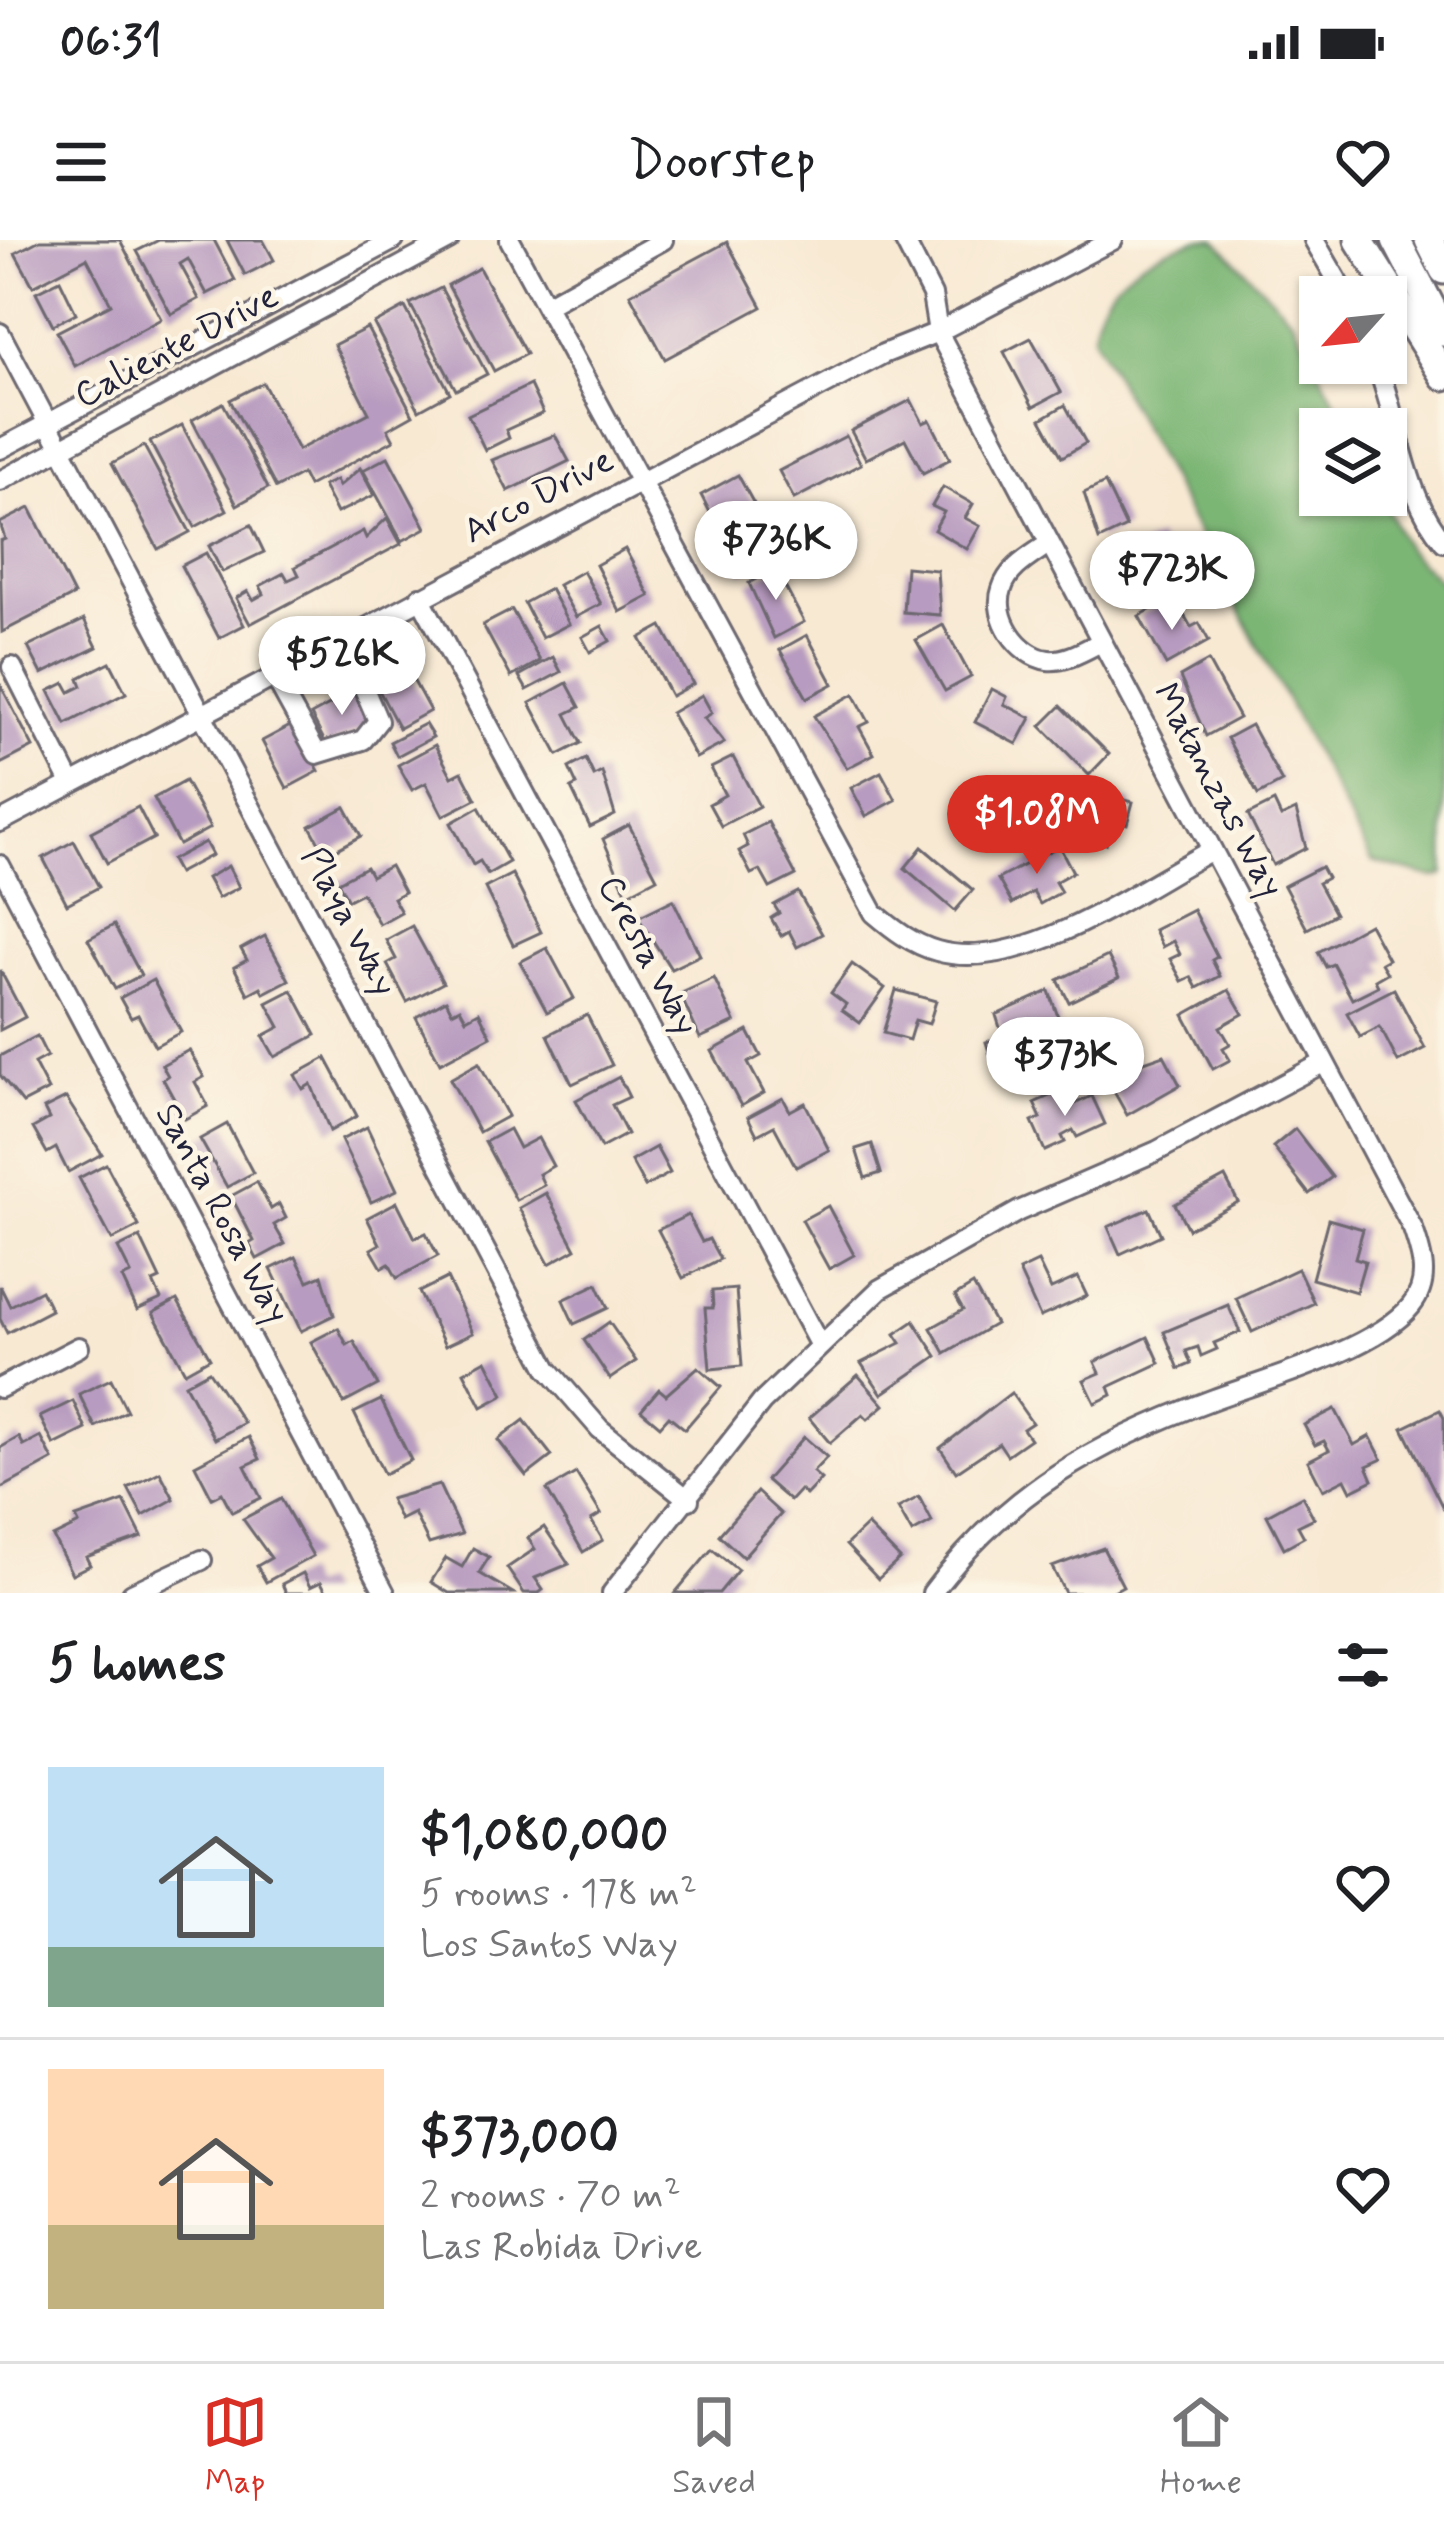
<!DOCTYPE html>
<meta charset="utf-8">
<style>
:root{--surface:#fff;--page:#f6f6f6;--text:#202124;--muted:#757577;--line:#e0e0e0;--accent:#d93025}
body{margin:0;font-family:Mynerve,sans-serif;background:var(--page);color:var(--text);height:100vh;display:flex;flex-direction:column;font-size:45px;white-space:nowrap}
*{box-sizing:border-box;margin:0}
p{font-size:39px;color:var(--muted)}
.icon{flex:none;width:66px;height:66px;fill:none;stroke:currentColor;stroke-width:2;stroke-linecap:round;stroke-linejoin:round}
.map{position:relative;height:1353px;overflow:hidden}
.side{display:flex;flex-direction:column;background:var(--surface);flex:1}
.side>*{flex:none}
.needle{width:78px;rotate:243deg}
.fabs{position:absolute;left:1299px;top:36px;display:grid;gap:24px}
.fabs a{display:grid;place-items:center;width:108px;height:108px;border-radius:0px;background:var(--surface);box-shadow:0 3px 9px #0004;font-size:60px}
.price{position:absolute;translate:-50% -102px;padding:0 27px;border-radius:42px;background:#fff;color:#222;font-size:39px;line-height:78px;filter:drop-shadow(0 3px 6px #0008)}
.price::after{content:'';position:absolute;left:50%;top:72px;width:36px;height:27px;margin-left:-18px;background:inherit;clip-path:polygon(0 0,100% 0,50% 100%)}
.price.on{background:var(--accent);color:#fff}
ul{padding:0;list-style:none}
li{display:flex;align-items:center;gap:36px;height:300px;padding:0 48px}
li+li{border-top:3px solid var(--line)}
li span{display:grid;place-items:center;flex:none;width:336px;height:240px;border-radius:0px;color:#555}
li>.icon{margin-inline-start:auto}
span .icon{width:144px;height:144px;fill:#fffc;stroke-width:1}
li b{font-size:51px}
h2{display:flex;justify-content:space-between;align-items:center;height:144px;padding:0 48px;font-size:51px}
.status{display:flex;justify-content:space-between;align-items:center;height:84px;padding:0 60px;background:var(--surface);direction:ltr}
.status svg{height:33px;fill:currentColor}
header{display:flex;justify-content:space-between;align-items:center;height:156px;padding:0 48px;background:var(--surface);font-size:54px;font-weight:600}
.dock{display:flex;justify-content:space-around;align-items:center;height:168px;border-top:3px solid var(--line);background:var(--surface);font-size:33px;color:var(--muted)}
.dock a{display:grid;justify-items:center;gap:6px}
.dock .on{color:var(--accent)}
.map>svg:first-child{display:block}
.forest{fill:#7cb674;stroke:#4f6c58;stroke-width:3}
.building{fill:#b89bc0}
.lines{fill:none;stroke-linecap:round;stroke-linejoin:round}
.minor-casing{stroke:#6d6870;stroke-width:24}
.highway-casing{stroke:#6d6870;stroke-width:33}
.minor{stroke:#fff;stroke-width:18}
.highway{stroke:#fff;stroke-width:27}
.labels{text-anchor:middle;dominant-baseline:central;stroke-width:9;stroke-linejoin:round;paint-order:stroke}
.street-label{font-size:36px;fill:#22223b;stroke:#fcf5e5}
</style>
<div class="status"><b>06:31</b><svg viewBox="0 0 49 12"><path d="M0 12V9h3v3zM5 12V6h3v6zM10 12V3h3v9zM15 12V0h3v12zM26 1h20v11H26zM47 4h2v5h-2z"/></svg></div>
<header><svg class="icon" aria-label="menu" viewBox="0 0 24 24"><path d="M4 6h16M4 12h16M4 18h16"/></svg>Doorstep<svg class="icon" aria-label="heart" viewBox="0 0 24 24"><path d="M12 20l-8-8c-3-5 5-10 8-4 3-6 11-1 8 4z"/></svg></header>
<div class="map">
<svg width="1444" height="1353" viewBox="0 0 1444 1353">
<rect width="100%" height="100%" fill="#fcf5e5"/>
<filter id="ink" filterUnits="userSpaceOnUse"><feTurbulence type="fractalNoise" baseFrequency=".00833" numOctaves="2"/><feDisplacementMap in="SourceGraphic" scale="24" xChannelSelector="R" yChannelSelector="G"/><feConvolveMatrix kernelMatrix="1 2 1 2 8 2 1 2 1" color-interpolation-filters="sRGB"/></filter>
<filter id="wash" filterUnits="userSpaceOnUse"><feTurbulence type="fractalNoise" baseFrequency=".004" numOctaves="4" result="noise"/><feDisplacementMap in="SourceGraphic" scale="48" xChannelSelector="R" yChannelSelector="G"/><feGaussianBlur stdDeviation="2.7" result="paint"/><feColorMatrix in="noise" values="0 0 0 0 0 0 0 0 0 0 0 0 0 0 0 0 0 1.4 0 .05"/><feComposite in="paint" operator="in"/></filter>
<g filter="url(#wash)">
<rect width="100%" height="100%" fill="#f8e9d3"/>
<path class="forest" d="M1198 0H1216L1292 79 1350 189H1320V255H1381L1407 310 1444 345V635L1434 638 1372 621 1093 95C1100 39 1147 13 1198 0Z"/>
<g id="blocks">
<g class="building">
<path d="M40 0H120L161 79 75 126 57 92 111 64 87 18 33 46 15 13Z"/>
<path d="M159 0H214L235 40 207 54 188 19 180 24 199 59 171 74 137 11Z"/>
<path d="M227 0H263L274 20 245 35Z"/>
<path d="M727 2 762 67 665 119 630 54Z"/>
<path d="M479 28 526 114 494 131 448 45Z"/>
<path d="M60 40 76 73 53 85 36 52Z"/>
<path d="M441 48 487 134 456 150 410 64Z"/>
<path d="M405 67 450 153 419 170 374 84Z"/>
<path d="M367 88 413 175 388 189 394 200 308 246 302 234 276 248 230 160 263 143 298 210 369 173 334 105Z"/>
<path d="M1031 98 1061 152 1033 167 1004 112Z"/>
<path d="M530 145 543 173 506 190 509 198 485 210 468 175Z"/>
<path d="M911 160 923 183 930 180 950 219 923 233 905 199 866 219 851 191Z"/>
<path d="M223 163 268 248 237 265 192 180Z"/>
<path d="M1065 165 1086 203 1062 217 1041 179Z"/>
<path d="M182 185 227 270 195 287 150 202Z"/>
<path d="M555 195 569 221 508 251 492 220Z"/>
<path d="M846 196 861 224 794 259 779 231Z"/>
<path d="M144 206 190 292 158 309 112 223Z"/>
<path d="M388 217 426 288 402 301 363 230Z"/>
<path d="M360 228 374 255 337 273 323 246 336 240 339 246Z"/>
<path d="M738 235 759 273 721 293 701 255Z"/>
<path d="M1105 243 1126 287 1099 300 1084 253Z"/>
<path d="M943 247 973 264 965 278 980 286 967 309 934 290 944 272 932 266Z"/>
<path d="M30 268 74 355 2 392 0 301 5 299 0 283Z"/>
<path d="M760 275 781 313 742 333 722 295Z"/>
<path d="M387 278 401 304 250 384 236 358 248 351 253 360 264 354 260 346 284 333 288 340 299 335 295 327 363 291 366 298Z"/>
<path d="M251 285 264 312 222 332 209 306Z"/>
<path d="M1158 297 1174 342 1135 363 1125 344 1135 339 1123 316Z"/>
<path d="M625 309 650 356 620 372 596 325Z"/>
<path d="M206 313 244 385 219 398 181 326Z"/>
<path d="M906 327 937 330 940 375 903 372Z"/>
<path d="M775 328 804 382 774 398 749 343Z"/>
<path d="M583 331 601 364 576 377 558 345Z"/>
<path d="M550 349 569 384 542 398 524 363Z"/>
<path d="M1165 362 1175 380 1184 375 1191 387 1199 383 1209 401 1166 425 1139 376Z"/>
<path d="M512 370 540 421 511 437 483 385Z"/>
<path d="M84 380 97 407 42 434 28 407Z"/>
<path d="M943 385 971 437 945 451 916 400Z"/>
<path d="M602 386 610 401 590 412 582 397Z"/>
<path d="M662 386 693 444 671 456 640 398Z"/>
<path d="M807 395 833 444 807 458 780 410Z"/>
<path d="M553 417 561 432 527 450 519 436Z"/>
<path d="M1208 421 1239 478 1206 496 1180 437Z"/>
<path d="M110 422 126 453 66 484 49 451 65 443 70 452 82 446 79 438Z"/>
<path d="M405 425 430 471 399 488 374 441Z"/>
<path d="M567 443 580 467 566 474 581 503 558 515 530 463Z"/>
<path d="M0 444 33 507 0 524Z"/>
<path d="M992 449 1007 457 1004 464 1031 478 1017 504 975 482Z"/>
<path d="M357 450 374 482 327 506 311 475Z"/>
<path d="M854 454 869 482 859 487 874 514 847 528 814 476Z"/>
<path d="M702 455 712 473 704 478 724 503 696 518 671 473Z"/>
<path d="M1061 466 1109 514 1089 535 1041 486Z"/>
<path d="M294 484 319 531 287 548 262 501Z"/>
<path d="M425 484 433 497 397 516 390 502Z"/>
<path d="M1251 485 1282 542 1258 555 1227 498Z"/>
<path d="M435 505 452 537 462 532 476 559 443 576 426 543 412 550 398 525Z"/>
<path d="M733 517 759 566 721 586 709 564 725 555 711 528Z"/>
<path d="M586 519 594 536 602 532 615 575 590 587 571 548 577 545 569 528Z"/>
<path d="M881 532 896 560 866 576 851 548Z"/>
<path d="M185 541 210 588 179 605 154 558Z"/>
<path d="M1090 550 1133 562 1127 584 1113 580 1106 604 1077 596Z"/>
<path d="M1274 562 1281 577 1296 570 1306 608 1273 625 1248 575Z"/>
<path d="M138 567 154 598 107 623 91 592Z"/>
<path d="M345 567 361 596 326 615 310 586Z"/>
<path d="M479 567 509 622 488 634 480 621 473 625 451 583Z"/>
<path d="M768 582 796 635 770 648 760 630 751 634 739 611 748 606 743 595Z"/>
<path d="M629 585 657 638 627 654 603 599Z"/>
<path d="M74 601 99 647 67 664 43 618Z"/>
<path d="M205 602 212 615 178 633 171 620Z"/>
<path d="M1059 606 1073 632 1055 642 1061 652 1040 664 1033 652 1012 664 998 639Z"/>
<path d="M922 607 973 650 955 671 905 628Z"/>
<path d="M228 626 239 647 218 658 207 638Z"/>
<path d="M390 626 404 652 393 658 401 672 379 684 362 653 348 660 338 642 366 627 371 636Z"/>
<path d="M1321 627 1327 638 1318 643 1335 674 1307 689 1284 646Z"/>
<path d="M512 634 541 692 513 705 485 648Z"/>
<path d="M798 652 822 694 797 707 789 691 781 696 771 678 779 673 774 665Z"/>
<path d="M673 660 700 715 671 729 638 677Z"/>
<path d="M1193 670 1217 717 1212 720 1220 736 1197 748 1191 737 1182 741 1170 719 1180 714 1173 701 1162 707 1154 690Z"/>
<path d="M1369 684 1388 719 1381 723 1387 733 1375 740 1378 746 1352 759 1333 724 1326 727 1318 712Z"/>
<path d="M114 685 141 735 115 749 88 699Z"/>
<path d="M412 686 443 743 407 762 387 724 396 719 386 700Z"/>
<path d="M265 696 289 740 264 753 261 747 248 754 234 727 247 720 241 709Z"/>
<path d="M547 708 574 758 547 772 520 722Z"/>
<path d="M1108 716 1119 738 1069 762 1058 740Z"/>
<path d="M852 724 885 748 860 783 842 770 846 764 831 753Z"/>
<path d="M0 730 25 777 0 790Z"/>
<path d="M714 738 735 782 700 798 680 754Z"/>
<path d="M153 740 181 792 155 806 138 775 131 778 120 758Z"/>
<path d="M1394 749 1425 808 1398 822 1380 787 1360 797 1347 773Z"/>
<path d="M292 750 316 795 275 817 263 796 280 787 267 763Z"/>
<path d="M896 750 936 761 929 784 915 780 909 800 883 793Z"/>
<path d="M1229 750 1243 774 1220 787 1230 804 1223 808 1230 820 1213 829 1184 775Z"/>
<path d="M1049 751 1061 785 1024 797 1027 807 991 818 986 802 1003 797 996 775Z"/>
<path d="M446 760 452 772 460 768 466 779 479 772 491 796 440 823 416 777Z"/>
<path d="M587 775 612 825 572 844 548 795Z"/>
<path d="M748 791 761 816 748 823 764 853 741 866 712 811Z"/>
<path d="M37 796 47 816 34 823 48 850 23 863 0 835V816Z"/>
<path d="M189 810 204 837 195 842 208 866 185 879 163 839 168 836 162 825Z"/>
<path d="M1164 815 1180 845 1127 875 1111 846 1131 835 1127 828Z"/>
<path d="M326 818 357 876 330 891 311 844 303 849 295 835Z"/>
<path d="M479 823 508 876 479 892 450 839Z"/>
<path d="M619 837 629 857 612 865 627 894 601 908 576 860Z"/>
<path d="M1063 850 1070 866 1092 856 1105 884 1077 897 1073 890 1062 896 1065 902 1045 911 1032 882 1041 878 1034 863Z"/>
<path d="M66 858 102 914 68 932 56 908 47 913 33 888 49 879 44 869Z"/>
<path d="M783 858 790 871 805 863 829 910 796 927 774 886 757 895 748 877Z"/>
<path d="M227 884 253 933 227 947 200 899Z"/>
<path d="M367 887 397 950 371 962 341 900Z"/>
<path d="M509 889 519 908 538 898 553 926 539 934 544 945 516 960 485 902Z"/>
<path d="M1295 889 1332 937 1309 954 1273 907Z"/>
<path d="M872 904 881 933 865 938 856 909Z"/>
<path d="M656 907 670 933 645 947 631 921Z"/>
<path d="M106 924 139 986 112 1000 79 938Z"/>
<path d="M1225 937 1238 962 1188 989 1175 964Z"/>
<path d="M257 942 271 969 279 964 286 978 274 985 285 1004 257 1019 249 1004 254 1001 231 956Z"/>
<path d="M546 953 576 1009 549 1024 519 968Z"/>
<path d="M397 962 415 998 426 993 438 1016 397 1038 389 1024 382 1028 371 1009 380 1004 367 978Z"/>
<path d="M828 966 854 1015 829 1029 802 980Z"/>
<path d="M1149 969 1161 995 1120 1014 1108 987Z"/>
<path d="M688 975 702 1002 709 999 720 1019 683 1038 658 990Z"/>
<path d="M1328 979 1363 989 1355 1018 1365 1021 1356 1052 1312 1039Z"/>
<path d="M140 997 160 1039 153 1042 161 1059 137 1070 122 1038 131 1034 118 1008Z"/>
<path d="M296 1017 308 1041 322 1035 334 1075 301 1091 271 1029Z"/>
<path d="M1038 1022 1051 1049 1078 1037 1087 1056 1040 1077 1019 1031Z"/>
<path d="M1298 1029 1314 1063 1252 1092 1236 1058Z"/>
<path d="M447 1038 473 1093 445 1106 419 1052Z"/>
<path d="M597 1044 608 1068 574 1084 563 1060Z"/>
<path d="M973 1045 995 1084 945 1113 931 1088 963 1070 955 1056Z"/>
<path d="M0 1046 10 1066 41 1050 51 1070 7 1093 0 1079Z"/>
<path d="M736 1049 742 1126 710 1129 705 1068H713L712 1051Z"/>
<path d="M177 1060 210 1118 185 1132 153 1073Z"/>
<path d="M1228 1065 1240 1092 1214 1103 1217 1109 1201 1116 1198 1107 1186 1111 1191 1124 1179 1129 1164 1092Z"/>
<path d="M914 1081 937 1116 882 1154 861 1123 901 1103 895 1094Z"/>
<path d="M609 1082 636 1121 610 1139 584 1100Z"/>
<path d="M338 1088 347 1105 354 1101 378 1145 344 1163 311 1102Z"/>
<path d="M1148 1097 1160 1123 1109 1147 1112 1155 1095 1163 1084 1140 1100 1133 1095 1122Z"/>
<path d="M486 1120 504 1155 482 1167 464 1132Z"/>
<path d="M698 1127 721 1147 685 1189 669 1176 660 1186 641 1170 659 1149 666 1155Z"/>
<path d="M209 1131 244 1183 215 1199 185 1144Z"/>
<path d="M858 1135 884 1165 868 1179 863 1174 830 1203 809 1178Z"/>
<path d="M111 1139 127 1171 95 1187 79 1154Z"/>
<path d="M1011 1153 1032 1183 1023 1189 1030 1199 1007 1215 999 1203 956 1232 940 1208Z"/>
<path d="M381 1160 411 1220 384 1234 354 1173Z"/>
<path d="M73 1161 86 1189 54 1205 40 1177Z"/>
<path d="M1335 1169 1354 1205 1370 1196 1382 1219 1367 1226 1373 1240 1351 1251 1345 1239 1323 1250 1308 1221 1329 1210 1324 1201 1315 1205 1304 1185Z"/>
<path d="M1440 1170 1444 1178V1270L1403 1188Z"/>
<path d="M524 1180 552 1216 526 1236 498 1200Z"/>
<path d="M19 1197 24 1206 41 1197 53 1220 0 1249V1208Z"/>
<path d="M249 1197 260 1219 245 1226 261 1258 232 1272 222 1253 212 1258 195 1225Z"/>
<path d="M804 1197 827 1217 813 1232 821 1239 806 1255 800 1250 790 1261 766 1240Z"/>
<path d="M160 1232 174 1259 143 1276 128 1248Z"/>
<path d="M576 1233 601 1274 591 1280 603 1300 583 1312 547 1250Z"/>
<path d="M439 1245 462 1294 429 1304 414 1273 400 1280 390 1259Z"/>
<path d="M757 1252 781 1274 743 1317 719 1295Z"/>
<path d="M1302 1256 1314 1278 1298 1286 1304 1297 1284 1308 1267 1275Z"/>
<path d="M919 1257 932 1282 912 1293 898 1268Z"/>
<path d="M281 1259 313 1316 266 1342 257 1326 271 1318 243 1279Z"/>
<path d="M124 1261 142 1297 86 1317 90 1325 72 1334 53 1297 79 1284 76 1278Z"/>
<path d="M867 1285 900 1319 878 1339 846 1305Z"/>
<path d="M544 1287 569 1324 535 1338 543 1350 539 1353H524L507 1328 535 1309 528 1298Z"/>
<path d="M473 1308 489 1317 479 1333 513 1353H449L431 1342 446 1318 462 1327Z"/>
<path d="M1103 1308 1123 1346 1110 1353H1065L1052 1327Z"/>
<path d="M712 1309 738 1330 719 1353H675Z"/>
<path d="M303 1333 310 1347 321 1342 327 1353H286L282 1344Z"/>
</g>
</g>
</g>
<g filter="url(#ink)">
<use href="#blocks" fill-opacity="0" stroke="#6d6870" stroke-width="3"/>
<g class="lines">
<g class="minor-casing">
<g id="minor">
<path d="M510 0 874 673C893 689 912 704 937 711 1022 735 1138 649 1212 610"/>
<path d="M904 0 932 55 938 92 1413 989C1422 1015 1431 1042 1411 1066 1376 1109 1266 1140 1214 1159 1097 1202 1007 1252 932 1353"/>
<path d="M1314 0 1347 57"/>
<path d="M546 65 663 0"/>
<path d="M0 93 548 1129 600 1189 689 1260"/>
<path d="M1376 123C1400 182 1402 252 1444 302"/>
<path d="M0 209 394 0"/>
<path d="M0 241 449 0"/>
<path d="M1048 304C1031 316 1008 328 1002 349 992 377 1018 416 1048 420 1066 422 1085 410 1101 402"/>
<path d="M420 357 819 1104"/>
<path d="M12 427 71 543"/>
<path d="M273 434 317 514 363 500 378 481 342 398"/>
<path d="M0 582 883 114 938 92 1113 0"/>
<path d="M0 625 385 1353"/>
<path d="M0 1148 79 1107"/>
<path d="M132 1353 202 1320"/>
<path d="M612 1353 762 1162 880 1049 1019 971 1157 911 1323 823"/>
</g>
</g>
<g class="highway-casing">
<g id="highway">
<path d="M1359 0 1444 136"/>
<path d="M1396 0 1444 92"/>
<path d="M1429 0 1444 30"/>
</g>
</g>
<use href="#minor" class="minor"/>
<use href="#highway" class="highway"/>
</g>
</g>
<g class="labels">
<g class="street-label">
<text transform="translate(177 107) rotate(-28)">Caliente Drive</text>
<text transform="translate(539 257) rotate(-28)">Arco Drive</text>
<text transform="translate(1217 551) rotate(62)">Matanzas Way</text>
<text transform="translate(348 682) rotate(62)">Playa Way</text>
<text transform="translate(647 716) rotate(62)">Cresta Way</text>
<text transform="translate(221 974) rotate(62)">Santa Rosa Way</text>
</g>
</g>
</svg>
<div class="fabs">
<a><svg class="needle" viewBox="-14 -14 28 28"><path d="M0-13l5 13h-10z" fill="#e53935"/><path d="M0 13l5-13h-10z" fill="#757577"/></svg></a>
<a><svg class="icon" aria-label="layers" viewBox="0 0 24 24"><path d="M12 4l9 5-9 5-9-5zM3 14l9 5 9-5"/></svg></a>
</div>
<b class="price" style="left:776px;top:363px">$736K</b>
<b class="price" style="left:1172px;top:393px">$723K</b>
<b class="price" style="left:342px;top:478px">$526K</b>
<b class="price on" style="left:1037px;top:637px">$1.08M</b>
<b class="price" style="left:1065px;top:879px">$373K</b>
</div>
<section class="side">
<h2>5 homes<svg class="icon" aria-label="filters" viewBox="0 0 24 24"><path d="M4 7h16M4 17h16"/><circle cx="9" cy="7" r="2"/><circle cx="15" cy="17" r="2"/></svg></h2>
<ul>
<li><span style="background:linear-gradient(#bfe0f5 75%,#7fa58c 0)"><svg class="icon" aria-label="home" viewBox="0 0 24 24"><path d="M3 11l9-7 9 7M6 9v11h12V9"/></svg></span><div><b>$1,080,000</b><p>5 rooms · 178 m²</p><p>Los Santos Way</p></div><svg class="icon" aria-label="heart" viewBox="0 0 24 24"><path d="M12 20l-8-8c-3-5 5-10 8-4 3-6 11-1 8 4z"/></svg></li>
<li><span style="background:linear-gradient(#ffd9b3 65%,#c2b280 0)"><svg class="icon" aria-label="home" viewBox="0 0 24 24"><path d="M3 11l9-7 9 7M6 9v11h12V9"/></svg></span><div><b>$373,000</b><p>2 rooms · 70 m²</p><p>Las Robida Drive</p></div><svg class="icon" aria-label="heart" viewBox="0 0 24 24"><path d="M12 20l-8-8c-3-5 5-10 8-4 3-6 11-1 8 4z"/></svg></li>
</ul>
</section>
<nav class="dock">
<a class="on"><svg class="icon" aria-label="map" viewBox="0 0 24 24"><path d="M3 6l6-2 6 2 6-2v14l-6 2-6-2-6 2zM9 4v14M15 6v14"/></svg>Map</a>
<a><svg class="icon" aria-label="saved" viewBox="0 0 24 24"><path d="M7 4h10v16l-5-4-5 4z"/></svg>Saved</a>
<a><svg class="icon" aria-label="home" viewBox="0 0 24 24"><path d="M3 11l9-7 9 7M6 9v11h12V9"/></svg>Home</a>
</nav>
